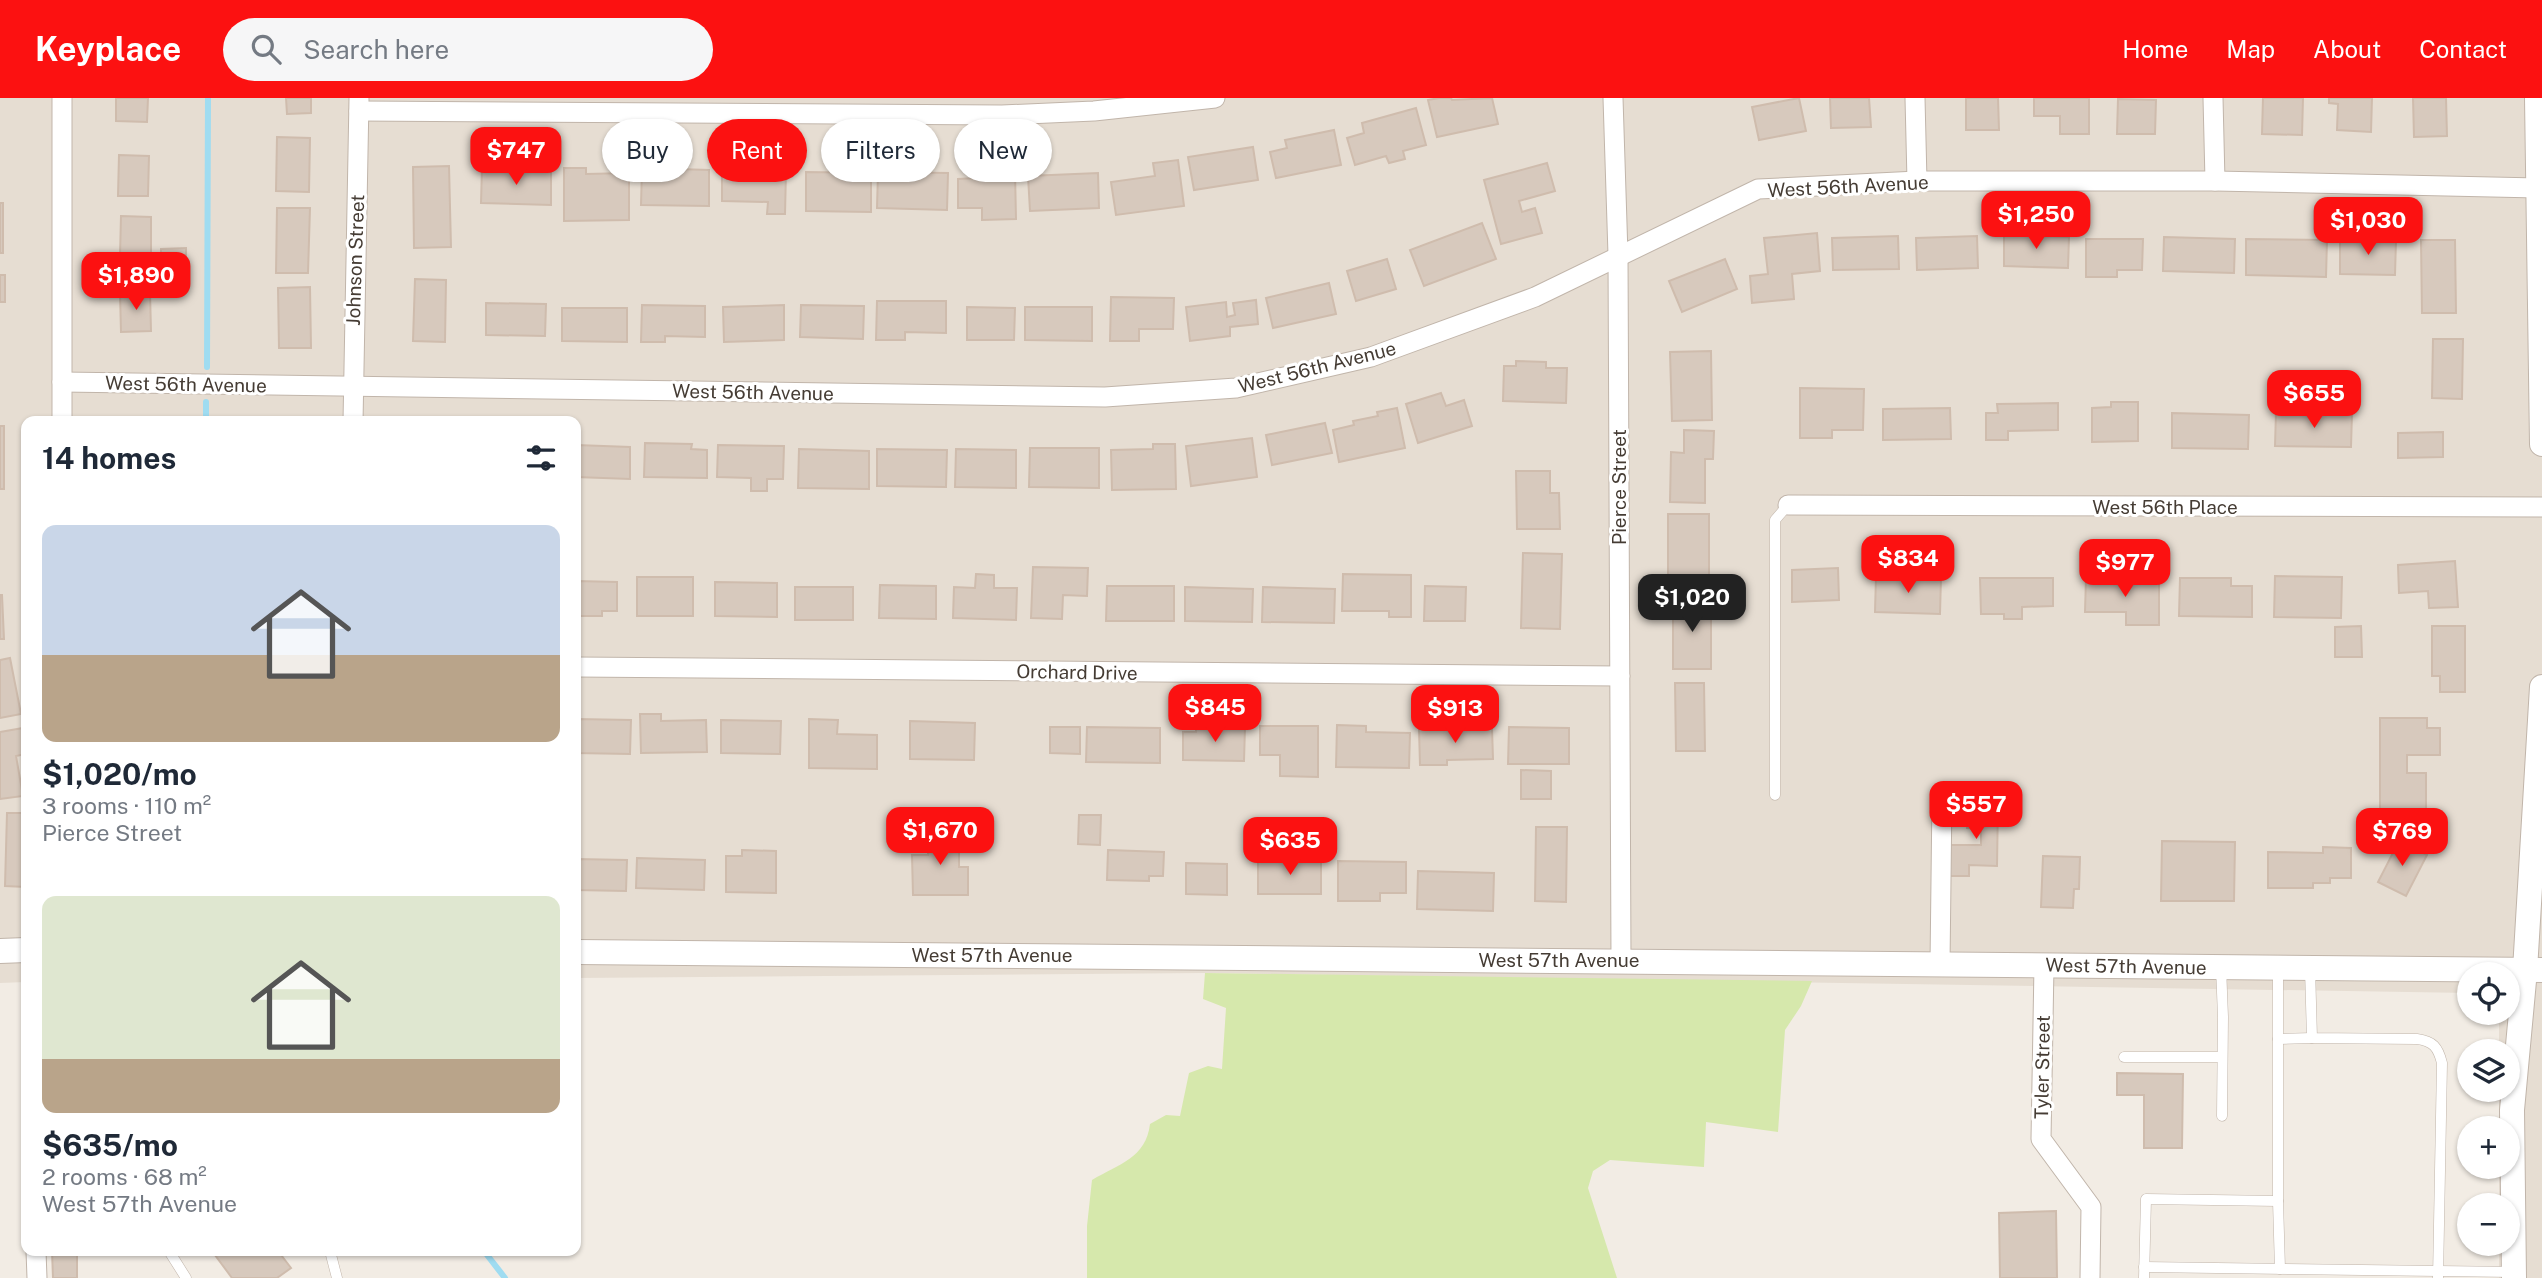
<!DOCTYPE html>
<meta charset="utf-8">
<style>
:root{--surface:#fff;--page:#f6f6f7;--text:#1f2937;--muted:#747a83;--accent:#fc1111}
body{margin:0;font-family:"Public Sans",sans-serif;background:var(--page);color:var(--text);height:100vh;display:flex;flex-direction:column;font-size:26px;white-space:nowrap}
*{box-sizing:border-box;margin:0}
p{font-size:23px;color:var(--muted)}
.icon{flex:none;width:38px;height:38px;fill:none;stroke:currentColor;stroke-width:2;stroke-linecap:round;stroke-linejoin:round}
.map{position:relative;flex:1;overflow:hidden}
.drawer{position:absolute;left:21px;top:318px;width:560px;height:840px;display:flex;flex-direction:column;background:var(--surface);border-radius:14px;box-shadow:0 2px 5px #0004}
.drawer>*{flex:none}
.hud{position:absolute;left:602px;top:21px;width:665px;height:63px;display:flex;gap:14px}
.controls{position:absolute;left:2457px;top:864px;display:grid;gap:14px}
.controls a{display:grid;place-items:center;width:63px;height:63px;border-radius:50%;background:var(--surface);box-shadow:0 2px 5px #0004;font-size:35px}
.price{position:absolute;translate:-50% -60px;padding:0 16px;border-radius:14px;background:var(--accent);color:#fff;font-size:23px;line-height:46px;filter:drop-shadow(0 2px 4px #0008)}
.price::after{content:'';position:absolute;left:50%;top:42px;width:21px;height:16px;margin-left:-10px;background:inherit;clip-path:polygon(0 0,100% 0,50% 100%)}
.price.on{background:#222;color:#fff}
ul{padding:0;list-style:none}
li{display:grid;align-content:center;gap:14px;height:371px;padding:0 21px}
li span{display:grid;place-items:center;height:217px;border-radius:14px;color:#555}
li>.icon{margin-inline-start:auto}
span .icon{width:126px;height:126px;fill:#fffc;stroke-width:1}
li b{font-size:30px}
h2{display:flex;justify-content:space-between;align-items:center;height:84px;padding:0 21px;font-size:30px}
.pill{padding:0 24px;border-radius:32px;background:var(--surface);box-shadow:0 2px 5px #0004;font-size:24px;line-height:63px}
.pill.on{background:var(--accent);color:#fff}
header{display:flex;align-items:center;gap:42px;box-sizing:border-box;height:98px;padding:0 35px;background:var(--accent);color:#fff}
header strong{font-size:33px}
nav{display:flex;gap:38px;margin-inline-start:auto;font-size:24px}
.search{width:490px;height:63px;background:var(--page);display:flex;align-items:center;gap:18px;box-sizing:border-box;padding:0 24px;border-radius:38px;color:var(--muted);font-size:26px}
.map>svg:first-child{display:block}
.residential{fill:#e6ddd2}
.green{fill:#d6e8ac}
.lines{fill:none;stroke-linecap:round;stroke-linejoin:round}
.stream{stroke:#9fdcf1;stroke-width:6}
.building{fill:#d7c9bd;stroke:#cfbcad;stroke-width:2}
.service-casing{stroke:#c1b5aa;stroke-width:11}
.minor-casing{stroke:#c1b5aa;stroke-width:21}
.tertiary-casing{stroke:#c1b5aa;stroke-width:26}
.service{stroke:#fff;stroke-width:10}
.minor{stroke:#fff;stroke-width:19}
.tertiary{stroke:#fff;stroke-width:24}
.labels{text-anchor:middle;dominant-baseline:central;stroke-width:6;stroke-linejoin:round;paint-order:stroke}
.street-label{font-size:19px;fill:#453c34;stroke:#fff}
</style>
<header>
<strong>Keyplace</strong>
<div class="search"><svg class="icon" aria-label="search" viewBox="0 0 24 24"><circle cx="10" cy="10" r="6"/><path d="M15 15l6 6"/></svg>Search here</div>
<nav><a>Home</a><a>Map</a><a>About</a><a>Contact</a></nav>
</header>
<div class="map">
<svg width="2542" height="1180" viewBox="0 0 2542 1180">
<rect width="100%" height="100%" fill="#f2ece4"/>
<path class="residential" d="M0 0H2542V1180H2499V1146H2508V1108H2499V1069H2508V1031H2499V992H2508V954H2499V915H2508V877H2469V895L1205 875 576 880V324H26V884L0 885Z"/>
<path class="green" d="M1205 875 1812 883 1801 908 1785 932 1778 1034 1706 1024 1704 1069 1610 1062 1593 1073 1588 1090 1617 1180H1087V1128L1092 1082C1119 1066 1146 1060 1150 1026L1166 1017 1180 1018 1189 975 1208 968 1222 971 1226 910 1203 901Z"/>
<g class="lines">
<g class="stream">
<path d="M207 269 208 0"/>
<path d="M206 324V304"/>
<path d="M484 1153 505 1180"/>
</g>
</g>
<g class="building">
<path d="M116 0H148L147 24 116 23Z"/>
<path d="M286 0H311V15L287 16Z"/>
<path d="M1439 0H1451L1452 2 1492 0 1498 26 1437 39 1428 2Z"/>
<path d="M1799 0 1806 33 1759 42 1752 9Z"/>
<path d="M1830 0H1869L1871 29 1831 30Z"/>
<path d="M1966 0H1998L1999 32H1966Z"/>
<path d="M2034 0H2089V36H2060V18H2034Z"/>
<path d="M2263 0H2303L2302 37 2262 36Z"/>
<path d="M2329 0H2372L2371 34 2337 32 2338 6 2329 5Z"/>
<path d="M2413 0H2446L2447 38 2414 39Z"/>
<path d="M2118 1 2156 2 2155 36H2117Z"/>
<path d="M1416 10 1426 47 1403 53 1405 61 1389 65 1386 58 1355 67 1347 40 1364 35 1362 25Z"/>
<path d="M1334 32 1341 67 1276 80 1270 54 1287 50 1285 42Z"/>
<path d="M277 39 310 40 309 94 276 93Z"/>
<path d="M1253 49 1258 82 1194 92 1188 59Z"/>
<path d="M119 57 149 58 148 98H118Z"/>
<path d="M1178 62 1184 108 1116 117 1111 84 1155 78 1153 65Z"/>
<path d="M1547 65 1555 93 1519 103 1522 114 1535 110 1542 135 1501 146 1484 82Z"/>
<path d="M449 68 451 149 414 150 413 69Z"/>
<path d="M482 70 551 72V107L481 105Z"/>
<path d="M564 70H586V76L629 75V122L564 123Z"/>
<path d="M642 70 709 72V108L641 107Z"/>
<path d="M722 72 786 73 785 116H767L768 104 722 103Z"/>
<path d="M806 74 871 75V114L806 113Z"/>
<path d="M878 74 948 75 947 112 877 110Z"/>
<path d="M1015 74 1016 121 982 122V110H958V81L978 80V75Z"/>
<path d="M1098 75 1099 110 1030 113 1028 78Z"/>
<rect x="0" y="105" width="3" height="50"/>
<path d="M277 110H310L308 175H276Z"/>
<path d="M121 118 151 119V158H120Z"/>
<path d="M1482 125 1496 161 1424 188 1410 152Z"/>
<path d="M1817 135 1820 173 1792 176 1794 201 1752 205 1750 178 1768 176 1764 140Z"/>
<path d="M2004 137 2069 139 2068 170 2004 168Z"/>
<path d="M1898 138 1899 171 1833 172 1832 140Z"/>
<path d="M1977 138 1978 170 1917 172 1916 140Z"/>
<path d="M2164 139 2235 141 2234 175 2163 173Z"/>
<path d="M2086 141H2143L2142 172H2117V179H2086Z"/>
<path d="M2246 141 2327 142 2326 179 2246 177Z"/>
<path d="M2340 142H2396L2395 177 2340 176Z"/>
<path d="M2421 142H2455L2456 215H2422Z"/>
<path d="M186 150V176L161 177V151Z"/>
<path d="M1387 161 1396 191 1356 203 1347 173Z"/>
<path d="M1725 161 1737 191 1682 214 1669 183Z"/>
<rect x="0" y="177" width="5" height="27"/>
<path d="M415 181 446 182 445 244 413 243Z"/>
<path d="M1329 185 1336 216 1273 230 1266 200Z"/>
<path d="M310 189 311 250H279L278 190Z"/>
<path d="M150 194 151 233 121 234 120 195Z"/>
<path d="M1111 199 1174 200 1173 231H1139V243H1110Z"/>
<path d="M1256 202 1258 226 1230 229V238L1190 243 1186 209 1226 204 1227 219 1235 217 1233 205Z"/>
<path d="M877 203H946V235L905 234V242H876Z"/>
<path d="M486 205 546 206 545 238 486 237Z"/>
<path d="M642 207 705 208V239L665 238V244H641Z"/>
<path d="M784 207V242L724 244 723 209Z"/>
<path d="M801 207 864 208 863 241 800 239Z"/>
<path d="M967 209 1015 210 1014 242H967Z"/>
<path d="M1025 209H1092V243L1025 242Z"/>
<path d="M562 210H627V244L562 243Z"/>
<path d="M2433 241H2463L2462 301 2432 300Z"/>
<path d="M1711 253 1712 322 1672 323 1670 254Z"/>
<path d="M1516 263 1546 264V270H1567L1566 305 1503 303 1504 268H1516Z"/>
<path d="M1800 290 1864 291 1863 332H1832V340H1800Z"/>
<path d="M1441 295 1446 308 1464 302 1472 328 1418 345 1406 306Z"/>
<path d="M2111 304H2138V343L2092 344V310L2111 309Z"/>
<path d="M2058 305V332L2008 333V342H1986V315H1998L1997 306Z"/>
<path d="M1397 310 1405 350 1339 364 1333 332 1354 327 1353 323 1378 318 1377 314Z"/>
<path d="M1950 310 1951 341 1883 342V311Z"/>
<path d="M2276 314 2352 315 2351 349 2275 348Z"/>
<path d="M2172 315 2249 317 2248 351 2172 350Z"/>
<path d="M1325 325 1332 355 1272 367 1266 337Z"/>
<rect x="0" y="328" width="4" height="63"/>
<path d="M1684 332 1714 333 1713 361H1705V405L1670 404 1671 354 1684 355Z"/>
<path d="M2443 334V359L2398 360V335Z"/>
<path d="M1252 340 1257 379 1191 388 1186 348Z"/>
<path d="M645 345 692 346 691 351 707 352V380L644 379Z"/>
<path d="M1153 346H1175L1176 391 1112 392 1111 352 1153 351Z"/>
<path d="M576 347 630 349V381L576 379Z"/>
<path d="M718 347 784 348 783 381H767V393H751V380L717 379Z"/>
<path d="M1030 350H1099V390L1029 389Z"/>
<path d="M799 351 869 353V391L798 390Z"/>
<path d="M877 351 947 352 946 389 877 388Z"/>
<path d="M956 351 1016 352V390L955 389Z"/>
<path d="M1516 373H1550V395H1559L1560 431H1517Z"/>
<rect x="1668" y="416" width="41" height="70"/>
<path d="M1523 455 1562 456 1560 531 1521 530Z"/>
<path d="M2455 463 2458 509 2429 510 2428 493 2399 495 2398 467Z"/>
<path d="M1033 469 1088 470 1087 498 1063 497 1062 521 1031 520Z"/>
<path d="M1838 470 1839 502 1792 504V472Z"/>
<path d="M976 476 994 477V490H1017L1016 522 953 520 954 489 975 490Z"/>
<path d="M1343 476 1411 477V519H1389V513H1342Z"/>
<path d="M1876 478 1941 479 1940 516 1875 514Z"/>
<path d="M2275 478 2342 479 2341 520 2274 519Z"/>
<rect x="637" y="479" width="56" height="39"/>
<path d="M1980 480H2053V508L2022 509V521H2004V516H1981Z"/>
<path d="M2086 480 2159 481V527H2126V514H2085Z"/>
<path d="M2180 480H2231V488H2252V519L2179 518Z"/>
<path d="M576 483 617 484V513H602V518H576Z"/>
<path d="M715 484 777 485V519L715 518Z"/>
<path d="M880 487 936 488V521L879 520Z"/>
<path d="M1107 488H1174V523H1106Z"/>
<path d="M1425 488 1466 489 1465 523H1424Z"/>
<rect x="795" y="489" width="58" height="33"/>
<path d="M1185 489 1253 491 1252 524 1185 523Z"/>
<path d="M1263 489 1335 491 1334 525 1262 524Z"/>
<path d="M0 497H2L4 541H0Z"/>
<rect x="1673" y="502" width="38" height="69"/>
<path d="M2361 528 2362 559H2335V529Z"/>
<path d="M2432 528H2465V594H2440V578H2432Z"/>
<path d="M10 560 21 616 0 620V562Z"/>
<path d="M1675 585H1704L1705 653H1676Z"/>
<path d="M640 616H661V623L706 622 707 654 641 655Z"/>
<path d="M2380 620H2427V630H2440V657H2407V675H2426V716H2380Z"/>
<path d="M576 621 631 622 630 656 576 655Z"/>
<path d="M809 621 838 622 837 636 877 637V671L809 670Z"/>
<path d="M721 622 781 623 780 656 721 655Z"/>
<path d="M910 623 975 625 974 662 910 661Z"/>
<path d="M1337 627 1366 628V634L1410 635 1409 670 1336 669Z"/>
<path d="M1196 628 1245 629 1244 663 1183 662V634H1196Z"/>
<path d="M1260 628H1318V679L1280 678V657H1260Z"/>
<path d="M1050 629H1080V656L1050 655Z"/>
<path d="M1087 629 1160 630V665L1086 664Z"/>
<path d="M1509 629 1569 630V666H1508Z"/>
<path d="M23 630 26 656 16 658 23 698 0 701V634Z"/>
<path d="M1492 630 1493 661 1447 662V667H1420L1419 631Z"/>
<path d="M1521 672 1551 673V701H1521Z"/>
<path d="M1967 704H1998L1997 768 1969 767V778H1946L1947 747H1981V731L1967 730Z"/>
<path d="M7 715H26V789L5 788Z"/>
<path d="M1079 717H1101L1100 747 1078 746Z"/>
<path d="M1536 729H1567L1566 804 1535 803Z"/>
<path d="M959 733V769H968V797H913L912 757H928V734Z"/>
<path d="M2162 743 2235 744 2234 803H2161Z"/>
<path d="M2399 743 2427 757 2406 798 2378 784Z"/>
<path d="M2323 749 2351 750V780H2330V785H2313V790H2268V754L2323 755Z"/>
<path d="M742 752 776 753V795L726 794V758H742Z"/>
<path d="M1108 752 1164 754 1163 778H1149V783L1107 782Z"/>
<path d="M2043 758 2080 759 2079 791H2074L2073 810 2041 809Z"/>
<path d="M637 760 705 762 704 792 636 790Z"/>
<path d="M576 761 627 762 626 793 576 792Z"/>
<path d="M1321 762V796H1258V763Z"/>
<path d="M1338 763 1406 764V795H1380V803H1338Z"/>
<path d="M1186 765 1227 766V797L1186 796Z"/>
<path d="M1418 773 1494 775 1493 813 1417 811Z"/>
<path d="M2117 975 2183 976 2182 1050H2144V997H2117Z"/>
<path d="M2056 1113 2057 1180H2000L1999 1115Z"/>
<path d="M52 1153H77V1180H53Z"/>
<path d="M212 1153H278L291 1170 277 1180H232Z"/>
</g>
<g class="lines">
<g class="service-casing">
<g id="service">
<path d="M1775 697V422L1788 407"/>
<path d="M2221 869 2223 919 2222 1018"/>
<path d="M2310 870 2312 940 2417 941C2433 943 2438 949 2442 965L2438 1180"/>
<path d="M2278 941 2312 940"/>
<path d="M2124 959H2222"/>
<path d="M2278 1103 2280 1171"/>
<path d="M169 1153 186 1180"/>
<path d="M330 1153 337 1180"/>
<path d="M2144 1169 2514 1174"/>
<path d="M2144 1180 2146 1101 2278 1103V870"/>
</g>
</g>
<g class="minor-casing">
<g id="minor">
<path d="M1613 0 1618 157 1621 862"/>
<path d="M1915 0 1917 83"/>
<path d="M2213 0 2215 83"/>
<path d="M359 13 1002 17 1094 13 1215 0"/>
<path d="M62 284 1105 299 1236 290 1371 259 1535 199 1758 91 1917 83H2215L2538 90"/>
<path d="M62 324V0"/>
<path d="M353 324 359 1"/>
<path d="M1788 407 2542 409"/>
<path d="M576 569 1620 578"/>
<path d="M1940 866 1942 698"/>
<path d="M2044 867 2041 1041 2091 1109 2090 1180"/>
<path d="M36 1153 37 1180"/>
</g>
</g>
<g class="tertiary-casing">
<g id="tertiary">
<path d="M2537 0 2542 346"/>
<path d="M0 853 26 852"/>
<path d="M576 854 2542 872"/>
<path d="M2514 1180 2512 1012 2525 872 2542 589"/>
</g>
</g>
<use href="#service" class="service"/>
<use href="#minor" class="minor"/>
<use href="#tertiary" class="tertiary"/>
</g>
<g class="labels">
<g class="street-label">
<text transform="translate(1848 88) rotate(-3)">West 56th Avenue</text>
<text transform="translate(355 162) rotate(-88)">Johnson Street</text>
<text transform="translate(1317 269) rotate(-14)">West 56th Avenue</text>
<text transform="translate(186 286) rotate(1)">West 56th Avenue</text>
<text transform="translate(753 294) rotate(1)">West 56th Avenue</text>
<text transform="translate(1619 389) rotate(-90)">Pierce Street</text>
<text x="2165" y="409">West 56th Place</text>
<text transform="translate(1077 574) rotate(1)">Orchard Drive</text>
<text x="992" y="857">West 57th Avenue</text>
<text x="1559" y="862">West 57th Avenue</text>
<text transform="translate(2126 868) rotate(1)">West 57th Avenue</text>
<text transform="translate(2042 969) rotate(-89)">Tyler Street</text>
</g>
</g>
</svg>
<div class="controls">
<a><svg class="icon" aria-label="locate" viewBox="0 0 24 24"><circle cx="12" cy="12" r="6"/><path d="M12 2v4M12 18v4M2 12h4M18 12h4"/></svg></a>
<a><svg class="icon" aria-label="layers" viewBox="0 0 24 24"><path d="M12 4l9 5-9 5-9-5zM3 14l9 5 9-5"/></svg></a>
<a>+</a>
<a>−</a>
</div>
<b class="price" style="left:516px;top:89px">$747</b>
<b class="price" style="left:2036px;top:153px">$1,250</b>
<b class="price" style="left:2368px;top:159px">$1,030</b>
<b class="price" style="left:136px;top:214px">$1,890</b>
<b class="price" style="left:2314px;top:332px">$655</b>
<b class="price" style="left:1908px;top:497px">$834</b>
<b class="price" style="left:2125px;top:501px">$977</b>
<b class="price on" style="left:1692px;top:536px">$1,020</b>
<b class="price" style="left:1215px;top:646px">$845</b>
<b class="price" style="left:1455px;top:647px">$913</b>
<b class="price" style="left:1976px;top:743px">$557</b>
<b class="price" style="left:940px;top:769px">$1,670</b>
<b class="price" style="left:2402px;top:770px">$769</b>
<b class="price" style="left:1290px;top:779px">$635</b>
<div class="hud">
<a class="pill">Buy</a>
<a class="pill on">Rent</a>
<a class="pill">Filters</a>
<a class="pill">New</a>
</div>
<section class="drawer">
<h2>14 homes<svg class="icon" aria-label="filters" viewBox="0 0 24 24"><path d="M4 7h16M4 17h16"/><circle cx="9" cy="7" r="2"/><circle cx="15" cy="17" r="2"/></svg></h2>
<ul>
<li><span style="background:linear-gradient(#c9d6e8 60%,#b9a48a 0)"><svg class="icon" aria-label="home" viewBox="0 0 24 24"><path d="M3 11l9-7 9 7M6 9v11h12V9"/></svg></span><div><b>$1,020/mo</b><p>3 rooms · 110 m²</p><p>Pierce Street</p></div></li>
<li><span style="background:linear-gradient(#dfe7d0 75%,#b9a48a 0)"><svg class="icon" aria-label="home" viewBox="0 0 24 24"><path d="M3 11l9-7 9 7M6 9v11h12V9"/></svg></span><div><b>$635/mo</b><p>2 rooms · 68 m²</p><p>West 57th Avenue</p></div></li>
</ul>
</section>
</div>
